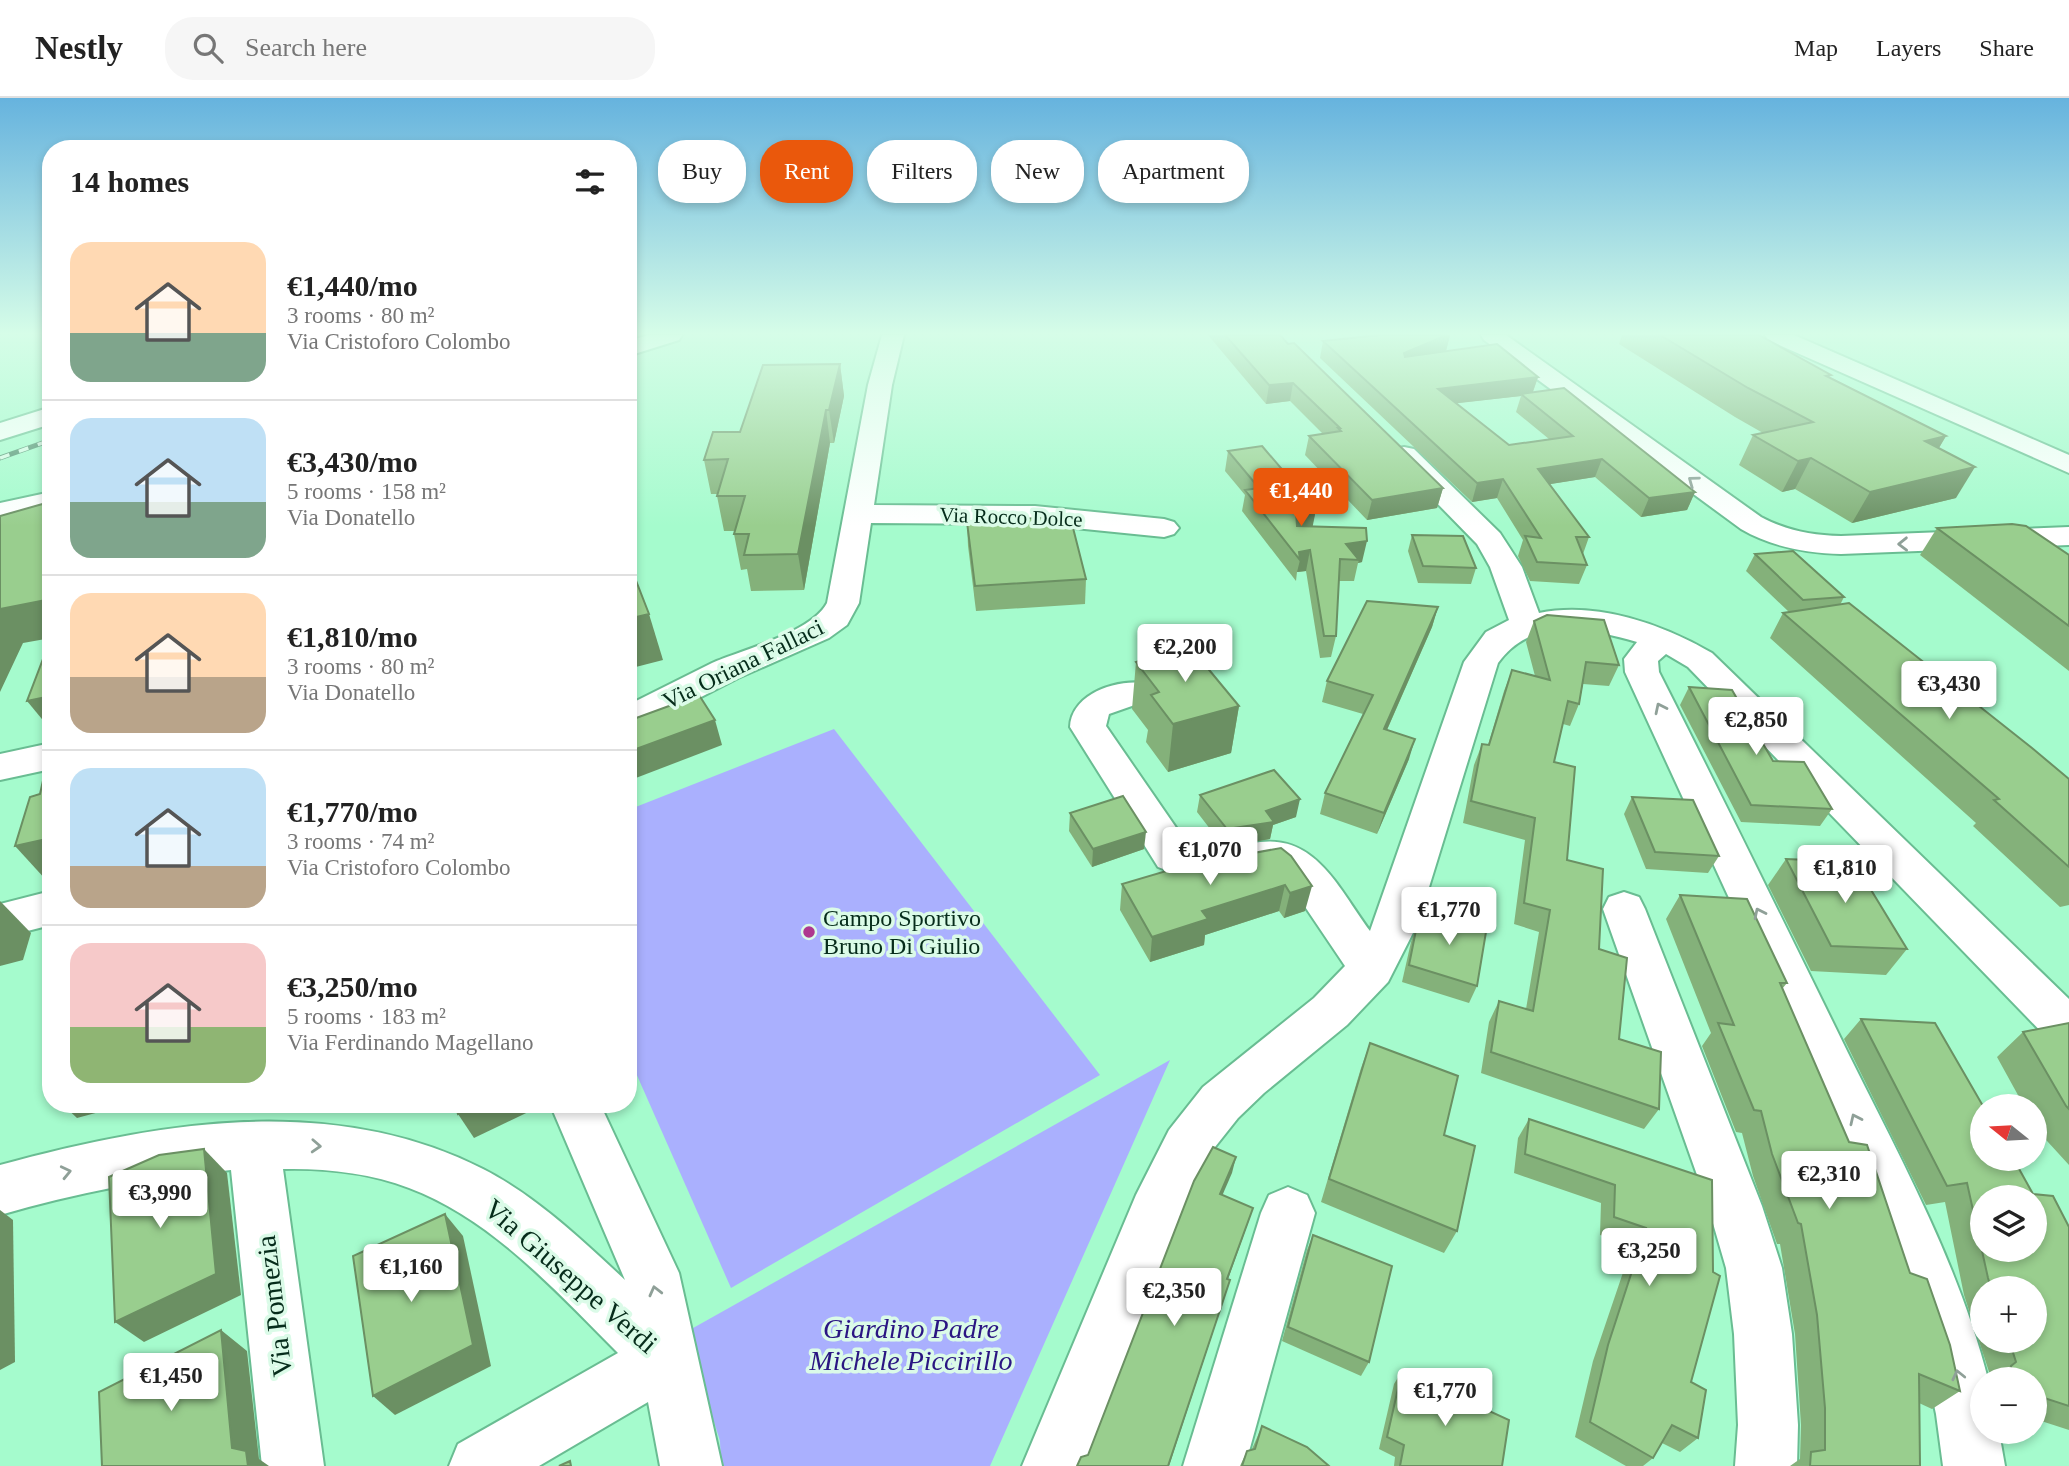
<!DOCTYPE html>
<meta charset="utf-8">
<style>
:root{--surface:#fff;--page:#f6f6f6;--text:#222;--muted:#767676;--line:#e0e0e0;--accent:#ea580c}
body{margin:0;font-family:Georgia,serif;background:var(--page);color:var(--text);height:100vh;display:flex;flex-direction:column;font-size:26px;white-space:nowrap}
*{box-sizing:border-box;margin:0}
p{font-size:23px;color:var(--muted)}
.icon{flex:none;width:38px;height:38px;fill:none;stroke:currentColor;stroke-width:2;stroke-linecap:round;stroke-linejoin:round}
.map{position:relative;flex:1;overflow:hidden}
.side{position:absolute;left:42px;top:42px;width:595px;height:973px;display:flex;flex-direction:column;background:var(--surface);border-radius:28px;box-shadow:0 4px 10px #0003}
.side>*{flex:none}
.banner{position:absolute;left:658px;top:42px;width:665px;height:63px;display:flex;gap:14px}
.needle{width:46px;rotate:288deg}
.buttons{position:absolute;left:1970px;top:996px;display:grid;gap:14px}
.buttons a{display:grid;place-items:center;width:77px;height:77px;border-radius:50%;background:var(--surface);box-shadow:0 4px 10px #0003;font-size:35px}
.price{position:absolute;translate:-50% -60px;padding:0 16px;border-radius:7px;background:#fff;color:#222;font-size:23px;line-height:46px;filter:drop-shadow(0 2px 4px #0008)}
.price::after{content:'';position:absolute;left:50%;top:42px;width:21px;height:16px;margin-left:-10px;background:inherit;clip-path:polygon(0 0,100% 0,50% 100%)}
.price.on{background:var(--accent);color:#fff}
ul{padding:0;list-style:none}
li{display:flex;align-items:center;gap:21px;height:175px;padding:0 28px}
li+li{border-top:2px solid var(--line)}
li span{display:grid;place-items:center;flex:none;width:196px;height:140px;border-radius:21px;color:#555}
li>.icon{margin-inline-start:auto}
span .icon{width:84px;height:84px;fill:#fffc;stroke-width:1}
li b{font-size:30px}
h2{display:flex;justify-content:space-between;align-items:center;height:84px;padding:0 28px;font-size:30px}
.chip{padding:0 24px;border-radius:28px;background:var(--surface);box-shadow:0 4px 10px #0003;font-size:24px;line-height:63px}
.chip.on{background:var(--accent);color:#fff}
header{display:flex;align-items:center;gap:42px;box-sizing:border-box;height:98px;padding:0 35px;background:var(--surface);border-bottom:2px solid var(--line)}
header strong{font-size:33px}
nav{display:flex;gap:38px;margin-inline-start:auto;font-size:24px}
.search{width:490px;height:63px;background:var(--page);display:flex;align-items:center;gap:18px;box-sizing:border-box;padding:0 24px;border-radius:28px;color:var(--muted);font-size:26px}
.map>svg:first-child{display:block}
.green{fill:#aab0fe}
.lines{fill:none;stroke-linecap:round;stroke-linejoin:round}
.minor-casing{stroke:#69bd92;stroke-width:4}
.minor{fill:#fff;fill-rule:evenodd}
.rail-casing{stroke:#4d896b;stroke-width:5}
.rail{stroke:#dbfbe8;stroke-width:3.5;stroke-dasharray:10;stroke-linecap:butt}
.wall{fill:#84b17a;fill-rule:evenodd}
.shaded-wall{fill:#6b9063}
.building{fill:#99ce8e;stroke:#6b9063;stroke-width:2;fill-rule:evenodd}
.oneway{stroke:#8fa098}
.poi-dot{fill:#ae388f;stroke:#dbfbe8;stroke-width:2.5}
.labels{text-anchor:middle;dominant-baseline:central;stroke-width:7;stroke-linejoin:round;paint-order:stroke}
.far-street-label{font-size:21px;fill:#062c1b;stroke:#dbfbe8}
.street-label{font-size:24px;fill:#062c1b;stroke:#dbfbe8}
.poi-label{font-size:24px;fill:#062c1b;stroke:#dbfbe8;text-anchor:start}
.near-street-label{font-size:28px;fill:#062c1b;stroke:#dbfbe8}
.near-park-label{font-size:28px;font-style:italic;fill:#2a1682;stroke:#dbfbe8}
</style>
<header>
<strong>Nestly</strong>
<div class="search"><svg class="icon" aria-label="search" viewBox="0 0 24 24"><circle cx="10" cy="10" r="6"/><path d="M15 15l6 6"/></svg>Search here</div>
<nav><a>Map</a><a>Layers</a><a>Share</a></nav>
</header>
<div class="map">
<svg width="2069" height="1368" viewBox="0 0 2069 1368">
<rect width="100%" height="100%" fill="#a5fbcd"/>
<g class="green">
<path d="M834 631 1100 977 731 1190 628 957V712Z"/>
<path d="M1170 962 990 1368H721L720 1343 686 1234Z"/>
</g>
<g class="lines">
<g class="minor-casing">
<g id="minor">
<path d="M649 237H682L679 242 628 258V243Z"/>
<path d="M882 237H904L892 287 874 407 1035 408 1164 421 1174 424 1179 430 1174 436 1164 439 1035 426 871 425 859 505 847 527 829 540 738 580 641 630 628 634V607C656 593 684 579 712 565 743 551 811 535 827 505L868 287Z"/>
<path d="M1481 237H1506L1761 419C1788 433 1811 437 1841 438L2069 429V447L1841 456C1805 455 1772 449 1741 431L1484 242Z"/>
<path d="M1765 237H1794L2069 357V375L1768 242Z"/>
<path d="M51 309V326L0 342V325Z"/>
<path d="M1404 349 1414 351 1500 435 1522 469 1539 515C1597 503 1662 526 1712 555L2069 901V951L2052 945 1688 569 1666 556 1658 563 1659 574C1724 702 1787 831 1850 959 1902 1063 1959 1168 1988 1281H1983V1334H1999L2005 1368H1943L1936 1316 1925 1265 1893 1167 1834 1028 1625 574 1624 561 1637 544C1588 530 1532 518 1498 565L1418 825 1388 884 1347 927 1264 995 1238 1020 1215 1049 1188 1098 1084 1368H1022L1136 1097 1169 1032 1203 989 1314 900 1345 868 1287 782 1276 773 1210 785 1192 782 1158 769 1070 629C1071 595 1120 579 1149 586L1154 594 1149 602 1109 616 1106 628 1188 747C1209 757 1228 751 1250 746 1314 731 1338 790 1370 833L1464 564 1486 534 1509 522 1490 469 1477 446 1390 357 1394 351Z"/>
<path d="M51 394V412L0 423V405Z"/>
<path d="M51 645V671L0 682V656Z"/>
<path d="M51 793V827L0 840V806Z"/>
<path d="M1624 794 1639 799 1645 811 1762 1108 1782 1170 1792 1236 1798 1327 1797 1368H1735L1738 1327 1734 1236 1726 1170 1708 1108 1603 811 1609 799Z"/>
<path d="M550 1006H600L679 1175 722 1368H660L648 1304 539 1368H449L458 1346 618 1255C557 1194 492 1121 409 1090 371 1075 324 1070 283 1071L324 1368H262L231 1072C152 1080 76 1095 0 1117V1067C157 1024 332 994 483 1071 536 1098 582 1142 625 1182Z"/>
<path d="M1288 1089 1307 1097 1315 1115 1245 1368H1183L1261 1115 1269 1097Z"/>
</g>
</g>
<use href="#minor" class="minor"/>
<g class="rail-casing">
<path id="rail" d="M0 360 51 342"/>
</g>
<use href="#rail" class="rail"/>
</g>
<g class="wall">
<path d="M1208 237H1280L1443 390 1437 410 1367 422 1305 357 1309 338 1323 336 1290 303 1266 306Z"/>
<path d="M1380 237H1450L1446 253H1444L1538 279 1533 294 1695 394 1687 412 1641 419 1595 379 1550 386 1589 439 1583 456 1587 467 1579 486 1530 483 1518 458 1523 442 1497 400 1472 404 1320 260 1323 243ZM1521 298 1516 314 1549 341 1509 347 1457 305Z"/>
<path d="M1622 237H1759L1830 279 1946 338 1939 350 1956 400 1852 425 1795 391 1782 394 1739 367 1753 337 1763 335 1735 319 1619 246Z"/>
<path d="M840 266 844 298 834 345H830L804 492 751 493 747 471 741 472 734 436 735 433H724L717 398V396H711L704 362Z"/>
<path d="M1228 353 1316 411 1312 429 1362 464 1358 465 1354 483H1339L1336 538 1331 559 1320 560 1306 473 1297 474 1296 483 1242 413 1245 397 1225 373Z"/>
<path d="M967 424 1086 481 1085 506 976 513 968 448Z"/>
<path d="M1937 430 2069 457V573L1920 457Z"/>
<path d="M1412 437 1476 470 1471 486 1418 485 1408 453Z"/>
<path d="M1755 456 1844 499 1840 507 2069 681V807L2060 809 1973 728 1976 725 1770 540 1783 515 1789 514 1746 473Z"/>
<path d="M1438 509 1432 529 1387 632 1409 661 1377 736 1320 716 1325 695 1363 616 1322 604 1327 583Z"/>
<path d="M1534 523 1619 567 1609 588 1583 586 1579 606 1570 628 1563 626 1554 664 1567 762 1599 851 1619 941 1659 1011 1644 1031 1481 975 1489 924 1499 903 1526 911 1539 834 1514 826 1525 742 1463 725 1474 667 1482 646 1488 647 1504 593 1512 572 1535 578 1526 544Z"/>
<path d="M1136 564 1239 608 1231 655 1168 674 1146 644 1148 632 1132 611Z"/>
<path d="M1689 589 1773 663 1832 711 1820 728 1741 724 1680 607Z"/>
<path d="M1200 697 1296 719 1273 727 1270 741 1224 749 1197 714Z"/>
<path d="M1632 699 1719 758 1708 775 1646 771 1624 716Z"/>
<path d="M1070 715 1144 751 1092 769 1069 733Z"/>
<path d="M1281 750 1305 813 1284 820 1279 813 1205 837 1204 847 1150 864 1120 812 1122 786 1215 762Z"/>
<path d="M1786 761 1907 851 1886 877 1811 873 1768 787Z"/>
<path d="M1680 797 1787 885 1782 891 1849 1044 1910 1175 1960 1293 1932 1311 1919 1305 1920 1368H1790L1800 1361 1801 1327 1795 1236 1780 1146H1777L1753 1078 1742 1035 1736 1034 1702 948 1711 935 1666 821Z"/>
<path d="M1417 827 1477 888 1469 905 1402 884 1411 844Z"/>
<path d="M1861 921 2033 1096 2069 1129V1332L2035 1321V1281H1989L1991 1280 1964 1197 1945 1104 1926 1107 1844 941ZM1983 1190H2035V1242H1983Z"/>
<path d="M2069 925V1067L2037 1032 2035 1029V1008H2024L1997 959 2023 934Z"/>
<path d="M1370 945 1444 1037 1457 1133 1444 1155 1321 1104 1361 970Z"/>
<path d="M1529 1021 1712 1082 1691 1284 1698 1340 1680 1354 1662 1345 1653 1360 1643 1368H1626L1575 1339 1593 1263 1632 1148 1600 1137 1601 1105 1514 1075 1518 1040Z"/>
<path d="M1313 1137 1369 1264 1361 1278 1282 1243 1307 1152Z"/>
<path d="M1402 1273 1502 1368H1394L1395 1359 1379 1351 1394 1286Z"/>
<path d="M1262 1328 1329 1368H1240L1247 1353 1252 1351Z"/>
</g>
<g class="shaded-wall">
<path d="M1447 237H1450L1446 253 1400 272 1404 255Z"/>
<path d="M840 266 844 298 834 345 829 312Z"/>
<path d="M1538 279 1532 296H1521V298L1433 308 1438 291Z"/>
<path d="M1293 285 1290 303 1266 306 1269 287Z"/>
<path d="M826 312 830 345 804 492 798 456Z"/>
<path d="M1946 338 1928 368 1925 343Z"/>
<path d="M1811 360 1795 391 1782 394 1798 363Z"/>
<path d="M1602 361 1595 379 1532 389 1538 371Z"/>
<path d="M1975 369 1956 400 1852 425 1870 394Z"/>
<path d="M1503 381 1497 400 1472 404 1477 385Z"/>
<path d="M1443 390 1437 410 1367 422 1372 402Z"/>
<path d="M1695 394 1687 412 1641 419 1649 400Z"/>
<path d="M1316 411 1312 432 1292 435 1296 414Z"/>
<path d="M1367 443 1362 464 1358 465 1359 462 1346 446Z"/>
<path d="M1310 452 1306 473 1297 474 1300 462 1299 454Z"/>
<path d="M51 501V540L23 545 0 594V511Z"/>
<path d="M1438 509 1432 529 1378 652 1384 631Z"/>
<path d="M649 516 663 562 628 571V521Z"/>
<path d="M51 598V632L27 603Z"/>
<path d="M1239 608 1231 655 1168 674 1173 626Z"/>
<path d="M715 622 722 647 628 683V654Z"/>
<path d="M1415 641 1409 661 1377 736 1384 715Z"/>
<path d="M1300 701 1296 719 1273 727 1270 741 1224 749 1227 731 1266 713Z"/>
<path d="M1146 734 1144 751 1092 769 1093 751Z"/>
<path d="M51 740V782L47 783 15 748Z"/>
<path d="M1285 787 1279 813 1205 837 1204 847 1150 864 1152 839 1202 813Z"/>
<path d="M1312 788 1305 813 1284 820 1290 795Z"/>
<path d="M0 803 31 835 23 862 0 868Z"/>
<path d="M62 1006H129L77 1020Z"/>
<path d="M479 1006H545L474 1040 458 1016Z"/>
<path d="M204 1051 227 1075 241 1197 144 1244 115 1224Z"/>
<path d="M1236 1059 1232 1075 1216 1112 1220 1096Z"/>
<path d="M1253 1110 1248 1125 1223 1195 1227 1181Z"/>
<path d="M0 1112 13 1122 15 1264 0 1272Z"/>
<path d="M445 1116 463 1138 491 1268 395 1317 373 1298Z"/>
<path d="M1230 1182 1169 1368H1168Z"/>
<path d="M221 1232 247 1253 259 1361 269 1368H248L232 1350Z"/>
</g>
<g class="building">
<path d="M1225 237H1280L1288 246 1294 245 1443 390 1372 402 1309 338 1341 333 1338 330H1340L1293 285 1269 287Z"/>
<path d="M1380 237H1447L1404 255 1405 259 1497 246 1538 279 1438 291 1509 347 1573 338 1521 296 1564 290 1695 394 1649 400 1602 361 1538 371 1589 439H1576L1587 467 1537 464 1525 438 1541 440 1503 381 1477 385 1323 243Z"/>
<path d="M1660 237H1759L1831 277 1826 278 1946 338 1925 343 1975 369 1870 394 1811 360 1798 363 1753 337 1813 324 1748 290Z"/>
<path d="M840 266 829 312H826L798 456 744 457 749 436H734L745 398H717L728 361 704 362 713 334H740L763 267Z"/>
<path d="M1262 348 1316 411 1296 414 1297 428 1366 430 1367 443 1346 446 1359 462 1340 461 1336 538H1324L1310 452 1299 454 1300 462 1245 392 1259 390 1228 353Z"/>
<path d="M46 405 51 421V501L0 511V418Z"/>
<path d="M1070 418 1086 481 975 488 967 424Z"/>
<path d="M2012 426 2026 428 2069 457V528L1937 430Z"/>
<path d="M1412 437 1463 438 1476 470 1423 468Z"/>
<path d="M1793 453 1844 499 1803 502 1755 456Z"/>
<path d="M628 462 649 516 628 521Z"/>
<path d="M1367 503 1438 509 1384 631 1415 641 1384 715 1325 695 1373 597 1327 583Z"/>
<path d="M1849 505 2032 650 2069 681V769L1994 702 1999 701 1783 515Z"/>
<path d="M1547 517 1604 522 1619 567 1586 564 1579 606 1568 603 1554 664 1575 669 1567 762 1603 771 1599 851 1627 860 1619 941 1661 954 1659 1011 1491 954 1499 903 1533 913 1550 812 1524 805 1535 720 1471 703 1482 646 1489 647 1512 572 1550 582 1534 523Z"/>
<path d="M51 540V598L27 603Z"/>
<path d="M1186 544 1239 608 1173 626 1151 597 1159 594 1136 564 1154 558 1159 551Z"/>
<path d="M1689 589 1732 592 1773 663 1804 664 1832 711 1751 707Z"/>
<path d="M699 597 715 622 628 654V623Z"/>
<path d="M51 647V740L15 748 30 699 40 696Z"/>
<path d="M1274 672 1300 701 1266 713 1274 724 1227 731 1200 697Z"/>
<path d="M1123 698 1146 734 1093 751 1070 715Z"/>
<path d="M1632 699 1693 702 1719 758 1655 754Z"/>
<path d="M1281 750 1291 758 1312 788 1290 795 1285 787 1202 813 1208 821 1152 839 1122 786 1207 761 1215 762Z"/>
<path d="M1786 761 1854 764 1907 851 1831 848Z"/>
<path d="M1680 797 1747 801 1787 885H1780L1849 1044 1867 1047 1910 1175 1927 1181 1950 1247 1960 1293 1919 1276 1920 1368H1810L1811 1354 1825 1352V1310L1817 1217 1801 1126 1798 1125 1772 1056 1761 1013 1754 1012 1718 925 1734 927Z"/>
<path d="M1426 811 1487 828 1477 888 1409 867 1417 827Z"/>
<path d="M1861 921 1935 925 1983 1008V1060H2013L2033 1096 2053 1098 2069 1129V1308L2035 1297V1281H2012L2011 1268 2016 1264 2009 1242H2035V1190H1991L1988 1180 1967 1085 1947 1088ZM1983 1099H2035V1152H1983Z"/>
<path d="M2069 925V1011L2066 1008 2023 934Z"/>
<path d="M1370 945 1458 978 1444 1037 1475 1048 1457 1133 1329 1081Z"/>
<path d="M455 1006H479L458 1016Z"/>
<path d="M1529 1021 1712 1082 1713 1174 1720 1178 1691 1284 1706 1292 1698 1340 1672 1327 1653 1360 1590 1324 1608 1247 1646 1130 1614 1119 1615 1087 1525 1056Z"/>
<path d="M1213 1049 1236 1059 1220 1096 1253 1110 1227 1181 1230 1182 1168 1368H1077L1081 1359 1088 1357 1194 1083Z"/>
<path d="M204 1051 216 1176 115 1224 109 1079 159 1057Z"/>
<path d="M445 1116 473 1247 373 1298 353 1158Z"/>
<path d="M1313 1137 1392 1168 1369 1264 1288 1229Z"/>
<path d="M221 1232 232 1350 246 1353 248 1368H102L99 1294Z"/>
<path d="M1402 1273 1509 1322 1502 1368H1400L1404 1347 1387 1339Z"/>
<path d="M1262 1328 1307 1349 1329 1368H1242L1247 1353 1255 1351Z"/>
<path d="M570 1363 571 1368H559Z"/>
</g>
<defs><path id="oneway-chevron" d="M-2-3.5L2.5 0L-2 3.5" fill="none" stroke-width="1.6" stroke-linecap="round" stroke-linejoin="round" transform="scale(1.75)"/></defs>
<g class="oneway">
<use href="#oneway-chevron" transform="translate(1693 383) rotate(-144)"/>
<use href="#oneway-chevron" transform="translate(1903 446) rotate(179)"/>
<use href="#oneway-chevron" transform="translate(1660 610) rotate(-116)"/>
<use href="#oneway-chevron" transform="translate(1759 815) rotate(-116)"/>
<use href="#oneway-chevron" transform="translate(1855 1021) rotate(-115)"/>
<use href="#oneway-chevron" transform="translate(316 1048) rotate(3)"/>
<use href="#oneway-chevron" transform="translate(66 1074) rotate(-13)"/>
<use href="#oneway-chevron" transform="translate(655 1193) rotate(-104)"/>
<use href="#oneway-chevron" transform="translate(1958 1277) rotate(-103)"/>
</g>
<linearGradient id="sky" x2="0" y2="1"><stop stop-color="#66b3de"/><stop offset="0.55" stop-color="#d6fde8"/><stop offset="1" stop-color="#d6fde8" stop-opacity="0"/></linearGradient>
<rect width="2069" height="428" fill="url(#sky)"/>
<circle class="poi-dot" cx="809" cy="834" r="7"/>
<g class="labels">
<g class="far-street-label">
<text transform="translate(1011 419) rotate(2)">Via Rocco Dolce</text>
</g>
<g class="street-label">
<text transform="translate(743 566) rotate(-26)">Via Oriana Fallaci</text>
</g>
<g class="poi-label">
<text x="823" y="820">Campo Sportivo<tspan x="823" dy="28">Bruno Di Giulio</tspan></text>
</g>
<g class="near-street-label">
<text transform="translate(571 1178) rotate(41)">Via Giuseppe Verdi</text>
<text transform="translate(274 1208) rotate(-97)">Via Pomezia</text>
</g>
<g class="near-park-label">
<text x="911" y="1230">Giardino Padre<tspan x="911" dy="32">Michele Piccirillo</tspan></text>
</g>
</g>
</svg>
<div class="buttons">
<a><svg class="needle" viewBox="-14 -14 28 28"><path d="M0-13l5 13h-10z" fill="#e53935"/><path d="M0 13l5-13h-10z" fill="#767676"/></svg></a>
<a><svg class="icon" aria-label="layers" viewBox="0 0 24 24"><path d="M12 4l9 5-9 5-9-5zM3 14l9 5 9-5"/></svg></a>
<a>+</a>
<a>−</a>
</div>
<b class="price on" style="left:1301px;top:430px">€1,440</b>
<b class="price" style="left:1185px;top:586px">€2,200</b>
<b class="price" style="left:1949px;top:623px">€3,430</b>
<b class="price" style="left:1756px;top:659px">€2,850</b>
<b class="price" style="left:1210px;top:789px">€1,070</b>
<b class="price" style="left:1845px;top:807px">€1,810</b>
<b class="price" style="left:1449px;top:849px">€1,770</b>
<b class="price" style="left:1829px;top:1113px">€2,310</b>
<b class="price" style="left:160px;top:1132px">€3,990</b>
<b class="price" style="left:1649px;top:1190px">€3,250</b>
<b class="price" style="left:411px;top:1206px">€1,160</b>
<b class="price" style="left:1174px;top:1230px">€2,350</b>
<b class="price" style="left:171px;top:1315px">€1,450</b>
<b class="price" style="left:1445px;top:1330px">€1,770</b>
<div class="banner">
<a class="chip">Buy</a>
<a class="chip on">Rent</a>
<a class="chip">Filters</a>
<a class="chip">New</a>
<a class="chip">Apartment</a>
</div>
<section class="side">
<h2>14 homes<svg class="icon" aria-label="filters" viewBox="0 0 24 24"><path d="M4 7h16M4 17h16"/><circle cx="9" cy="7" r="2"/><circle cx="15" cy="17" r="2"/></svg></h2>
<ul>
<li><span style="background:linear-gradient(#ffd9b3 65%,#7fa58c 0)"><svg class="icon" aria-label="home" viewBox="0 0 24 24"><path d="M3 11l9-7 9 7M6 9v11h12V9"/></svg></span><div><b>€1,440/mo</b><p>3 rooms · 80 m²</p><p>Via Cristoforo Colombo</p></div></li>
<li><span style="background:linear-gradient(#bfe0f5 60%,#7fa58c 0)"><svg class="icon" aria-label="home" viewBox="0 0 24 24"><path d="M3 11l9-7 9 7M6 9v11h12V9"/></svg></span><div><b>€3,430/mo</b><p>5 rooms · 158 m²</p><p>Via Donatello</p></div></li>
<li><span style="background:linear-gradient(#ffd9b3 60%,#b9a48a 0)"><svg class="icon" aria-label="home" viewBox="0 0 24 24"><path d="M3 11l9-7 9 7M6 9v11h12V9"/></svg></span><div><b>€1,810/mo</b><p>3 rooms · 80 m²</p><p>Via Donatello</p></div></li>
<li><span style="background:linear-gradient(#bfe0f5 70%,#b9a48a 0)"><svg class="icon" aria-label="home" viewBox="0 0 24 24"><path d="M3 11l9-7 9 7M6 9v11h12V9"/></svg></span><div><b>€1,770/mo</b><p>3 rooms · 74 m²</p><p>Via Cristoforo Colombo</p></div></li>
<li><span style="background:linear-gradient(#f6c9c9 60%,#8fb573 0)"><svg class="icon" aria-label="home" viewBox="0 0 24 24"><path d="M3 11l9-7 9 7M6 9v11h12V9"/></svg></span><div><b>€3,250/mo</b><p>5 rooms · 183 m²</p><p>Via Ferdinando Magellano</p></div></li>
</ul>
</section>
</div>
